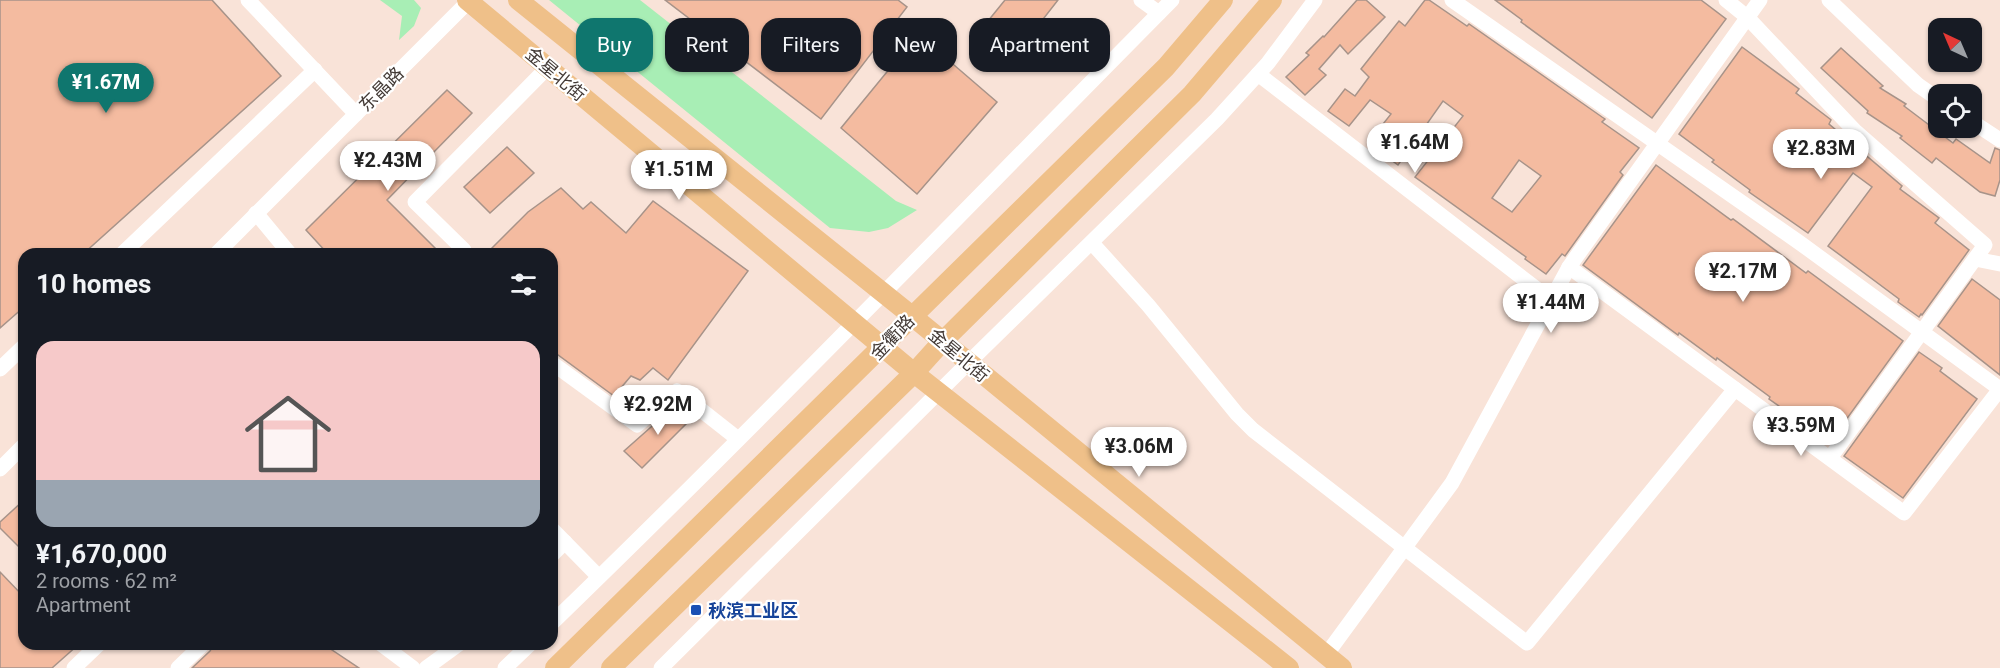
<!DOCTYPE html>
<meta charset="utf-8">
<style>
:root{--surface:#171b24;--page:#20242c;--text:#f1f3f6;--muted:#9ea1a6;--accent:#0f766e}
body{margin:0;font-family:Roboto,"Noto Sans SC",sans-serif;background:var(--page);color:var(--text);height:100vh;display:flex;flex-direction:column;font-size:22px;white-space:nowrap}
*{box-sizing:border-box;margin:0}
p{font-size:20px;color:var(--muted)}
.icon{flex:none;width:33px;height:33px;fill:none;stroke:currentColor;stroke-width:2;stroke-linecap:round;stroke-linejoin:round}
.map{position:relative;flex:1;overflow:hidden}
.side{position:absolute;left:18px;top:248px;width:540px;height:402px;display:flex;flex-direction:column;background:var(--surface);border-radius:18px;box-shadow:0 2px 4px #0004}
.side>*{flex:none}
.top-card{position:absolute;left:576px;top:18px;width:570px;height:54px;display:flex;gap:12px}
.needle{width:39px;rotate:316deg}
.buttons{position:absolute;left:1928px;top:18px;display:grid;gap:12px}
.buttons a{display:grid;place-items:center;width:54px;height:54px;border-radius:12px;background:var(--surface);box-shadow:0 2px 4px #0004;font-size:30px}
.price{position:absolute;translate:-50% -51px;padding:0 14px;border-radius:21px;background:#fff;color:#222;font-size:20px;line-height:39px;filter:drop-shadow(0 2px 3px #0008)}
.price::after{content:'';position:absolute;left:50%;top:36px;width:18px;height:14px;margin-left:-9px;background:inherit;clip-path:polygon(0 0,100% 0,50% 100%)}
.price.selected{background:var(--accent);color:#fff}
ul{padding:0;list-style:none}
li{display:grid;align-content:center;gap:12px;height:318px;padding:0 18px}
li span{display:grid;place-items:center;height:186px;border-radius:18px;color:#555}
li>.icon{margin-inline-start:auto}
span .icon{width:108px;height:108px;fill:#fffc;stroke-width:1}
li b{font-size:26px}
h2{display:flex;justify-content:space-between;align-items:center;height:72px;padding:0 18px;font-size:26px}
.chip{padding:0 21px;border-radius:18px;background:var(--surface);box-shadow:0 2px 4px #0004;font-size:21px;line-height:54px}
.chip.selected{background:var(--accent);color:#fff}
.map>svg:first-child{display:block}
.park{fill:#a8eeb5}
.building{fill:#f4bba0;stroke:#a79389;stroke-width:1.5;fill-rule:evenodd}
.lines{fill:none;stroke-linecap:round;stroke-linejoin:round}
.minor{stroke:#fff;stroke-width:15}
.major{stroke:#efc089;stroke-width:20}
.transit-dot{fill:#1a4fb4;stroke:#fff;stroke-width:2}
.labels{text-anchor:middle;dominant-baseline:central;stroke-width:4.5;stroke-linejoin:round;paint-order:stroke}
.street-label{font-size:18px;fill:#433a36;stroke:#fff}
.transit-label{font-size:18px;font-weight:bold;fill:#164399;stroke:#fff;text-anchor:start}
</style>
<div class="map">
<svg width="2000" height="668" viewBox="0 0 2000 668">
<rect width="100%" height="100%" fill="#f9e3d8"/>
<g class="park">
<path d="M380 0H414L421 8 414 26 399 40 402 16Z"/>
<path d="M549 0H640L896 201 917 210 888 228 869 232 830 228Z"/>
</g>
<g class="building">
<path d="M0 0H212L281 76 83 254H24V307L0 328Z"/>
<path d="M665 0H898L907 7 821 119Z"/>
<path d="M1005 0H1058L1008 64 975 37Z"/>
<path d="M1357 0H1366L1385 17 1348 54 1340 45 1319 69 1326 75 1305 95 1286 77 1309 55 1306 53 1323 36 1324 37Z"/>
<path d="M1425 0H1429L1467 26 1469 24 1602 117 1605 119 1602 122 1639 148 1620 172 1623 175 1565 256 1562 254 1546 274 1525 259 1526 257 1415 177 1463 116 1443 101 1398 165 1368 143 1391 114 1370 100 1349 126 1328 111 1345 89 1355 96 1369 77 1361 69 1399 21 1405 26ZM1519 160 1541 176 1512 212 1492 198Z"/>
<path d="M1495 0H1701L1726 19 1652 118 1521 22 1522 20Z"/>
<path d="M918 34 997 102 917 194 841 128Z"/>
<path d="M1742 47 1799 89 1796 93 1830 119 1831 120 1829 124 1902 186 1900 189 1939 218 1935 223 1969 250 1922 315 1921 314 1919 317 1898 302 1899 299 1828 246 1872 187 1853 173 1808 233 1749 192 1750 190 1712 162 1714 160 1679 134Z"/>
<path d="M1841 48 1883 86 1880 88 1906 104 1904 106 1953 143 1956 139 1990 163 1995 148 2000 150V180L1995 196 1980 192 1936 158 1932 163 1900 138 1902 136 1867 113 1868 111 1821 68Z"/>
<path d="M447 90 472 113 387 200 441 254H328L306 230Z"/>
<path d="M507 147 534 173 490 213 464 187Z"/>
<path d="M1656 165 1731 220 1733 219 1806 273 1808 271 1903 341 1830 442 1769 399 1770 397 1717 358 1716 360 1679 333 1678 335 1583 265Z"/>
<path d="M561 188 583 209 591 202 626 233 653 201 748 271 668 380 653 368 640 380 631 376 614 396 558 355 552 353V254H486L528 212Z"/>
<path d="M1972 279 2000 300V375L1938 326Z"/>
<path d="M1919 352 1942 368 1940 371 1977 399 1903 498 1844 456Z"/>
<path d="M677 404 692 418 642 468 624 451Z"/>
<path d="M24 500V552L0 528V522Z"/>
<path d="M0 572 24 597V644H79L52 668H0Z"/>
<path d="M214 644H323L359 668H192L210 651Z"/>
</g>
<g class="lines">
<g class="minor">
<path d="M248 0 356 114"/>
<path d="M1141 0 1159 13"/>
<path d="M1452 0 1800 243 2000 389"/>
<path d="M1726 0 1747 17 1855 131 1985 245 1830 458"/>
<path d="M1829 0 1918 85 1938 99"/>
<path d="M1258 74 1551 300"/>
<path d="M1971 121 2000 140"/>
<path d="M256 213 290 254"/>
<path d="M1092 243 1148 305 1237 414 1253 430 1527 643 1735 389"/>
<path d="M122 254 315 70"/>
<path d="M216 254 470 0"/>
<path d="M461 254 464 250 415 202 548 67"/>
<path d="M1975 259 2000 264"/>
<path d="M1569 267 1904 513 2000 389"/>
<path d="M552 363 637 425 677 391 738 439"/>
<path d="M0 369 24 346"/>
<path d="M0 469 24 445"/>
<path d="M552 529 599 577"/>
<path d="M552 555 565 542"/>
<path d="M552 623C763 419 966 208 1172 0"/>
<path d="M381 644 413 668"/>
<path d="M1326 655 1452 483 1569 267 1760 0"/>
<path d="M74 668 99 644"/>
<path d="M178 668 203 644"/>
<path d="M426 668 459 644"/>
<path d="M505 668 530 644"/>
<path d="M661 668 968 363 1217 119 1268 63 1315 0"/>
</g>
<g class="major">
<path d="M467 0 914 373 1289 668"/>
<path d="M518 0 912 316 1342 668"/>
<path d="M555 668 1166 67 1223 0"/>
<path d="M611 668 914 373 942 342 1192 94 1272 0"/>
</g>
</g>
<rect class="transit-dot" x="690" y="604" width="12" height="12" rx="3"/>
<g class="labels">
<g class="street-label">
<text transform="translate(556 74) rotate(40)">金星北街</text>
<text transform="translate(381 89) rotate(-45)">东晶路</text>
<text transform="translate(892 337) rotate(-46)">金衢路</text>
<text transform="translate(959 355) rotate(40)">金星北街</text>
</g>
<g class="transit-label">
<text x="708" y="610">秋滨工业区</text>
</g>
</g>
</svg>
<div class="buttons">
<a><svg class="needle" viewBox="-14 -14 28 28"><path d="M0-13l5 13h-10z" fill="#e53935"/><path d="M0 13l5-13h-10z" fill="#9ea1a6"/></svg></a>
<a><svg class="icon" aria-label="locate" viewBox="0 0 24 24"><circle cx="12" cy="12" r="6"/><path d="M12 2v4M12 18v4M2 12h4M18 12h4"/></svg></a>
</div>
<b class="price selected" style="left:106px;top:114px">¥1.67M</b>
<b class="price" style="left:1415px;top:174px">¥1.64M</b>
<b class="price" style="left:1821px;top:180px">¥2.83M</b>
<b class="price" style="left:388px;top:192px">¥2.43M</b>
<b class="price" style="left:679px;top:201px">¥1.51M</b>
<b class="price" style="left:1743px;top:303px">¥2.17M</b>
<b class="price" style="left:1551px;top:334px">¥1.44M</b>
<b class="price" style="left:658px;top:436px">¥2.92M</b>
<b class="price" style="left:1801px;top:457px">¥3.59M</b>
<b class="price" style="left:1139px;top:478px">¥3.06M</b>
<div class="top-card">
<a class="chip selected">Buy</a>
<a class="chip">Rent</a>
<a class="chip">Filters</a>
<a class="chip">New</a>
<a class="chip">Apartment</a>
</div>
<section class="side">
<h2>10 homes<svg class="icon" aria-label="filters" viewBox="0 0 24 24"><path d="M4 7h16M4 17h16"/><circle cx="9" cy="7" r="2"/><circle cx="15" cy="17" r="2"/></svg></h2>
<ul>
<li><span style="background:linear-gradient(#f6c9c9 75%,#9aa5b1 0)"><svg class="icon" aria-label="home" viewBox="0 0 24 24"><path d="M3 11l9-7 9 7M6 9v11h12V9"/></svg></span><div><b>¥1,670,000</b><p>2 rooms · 62 m²</p><p>Apartment</p></div></li>
</ul>
</section>
</div>
